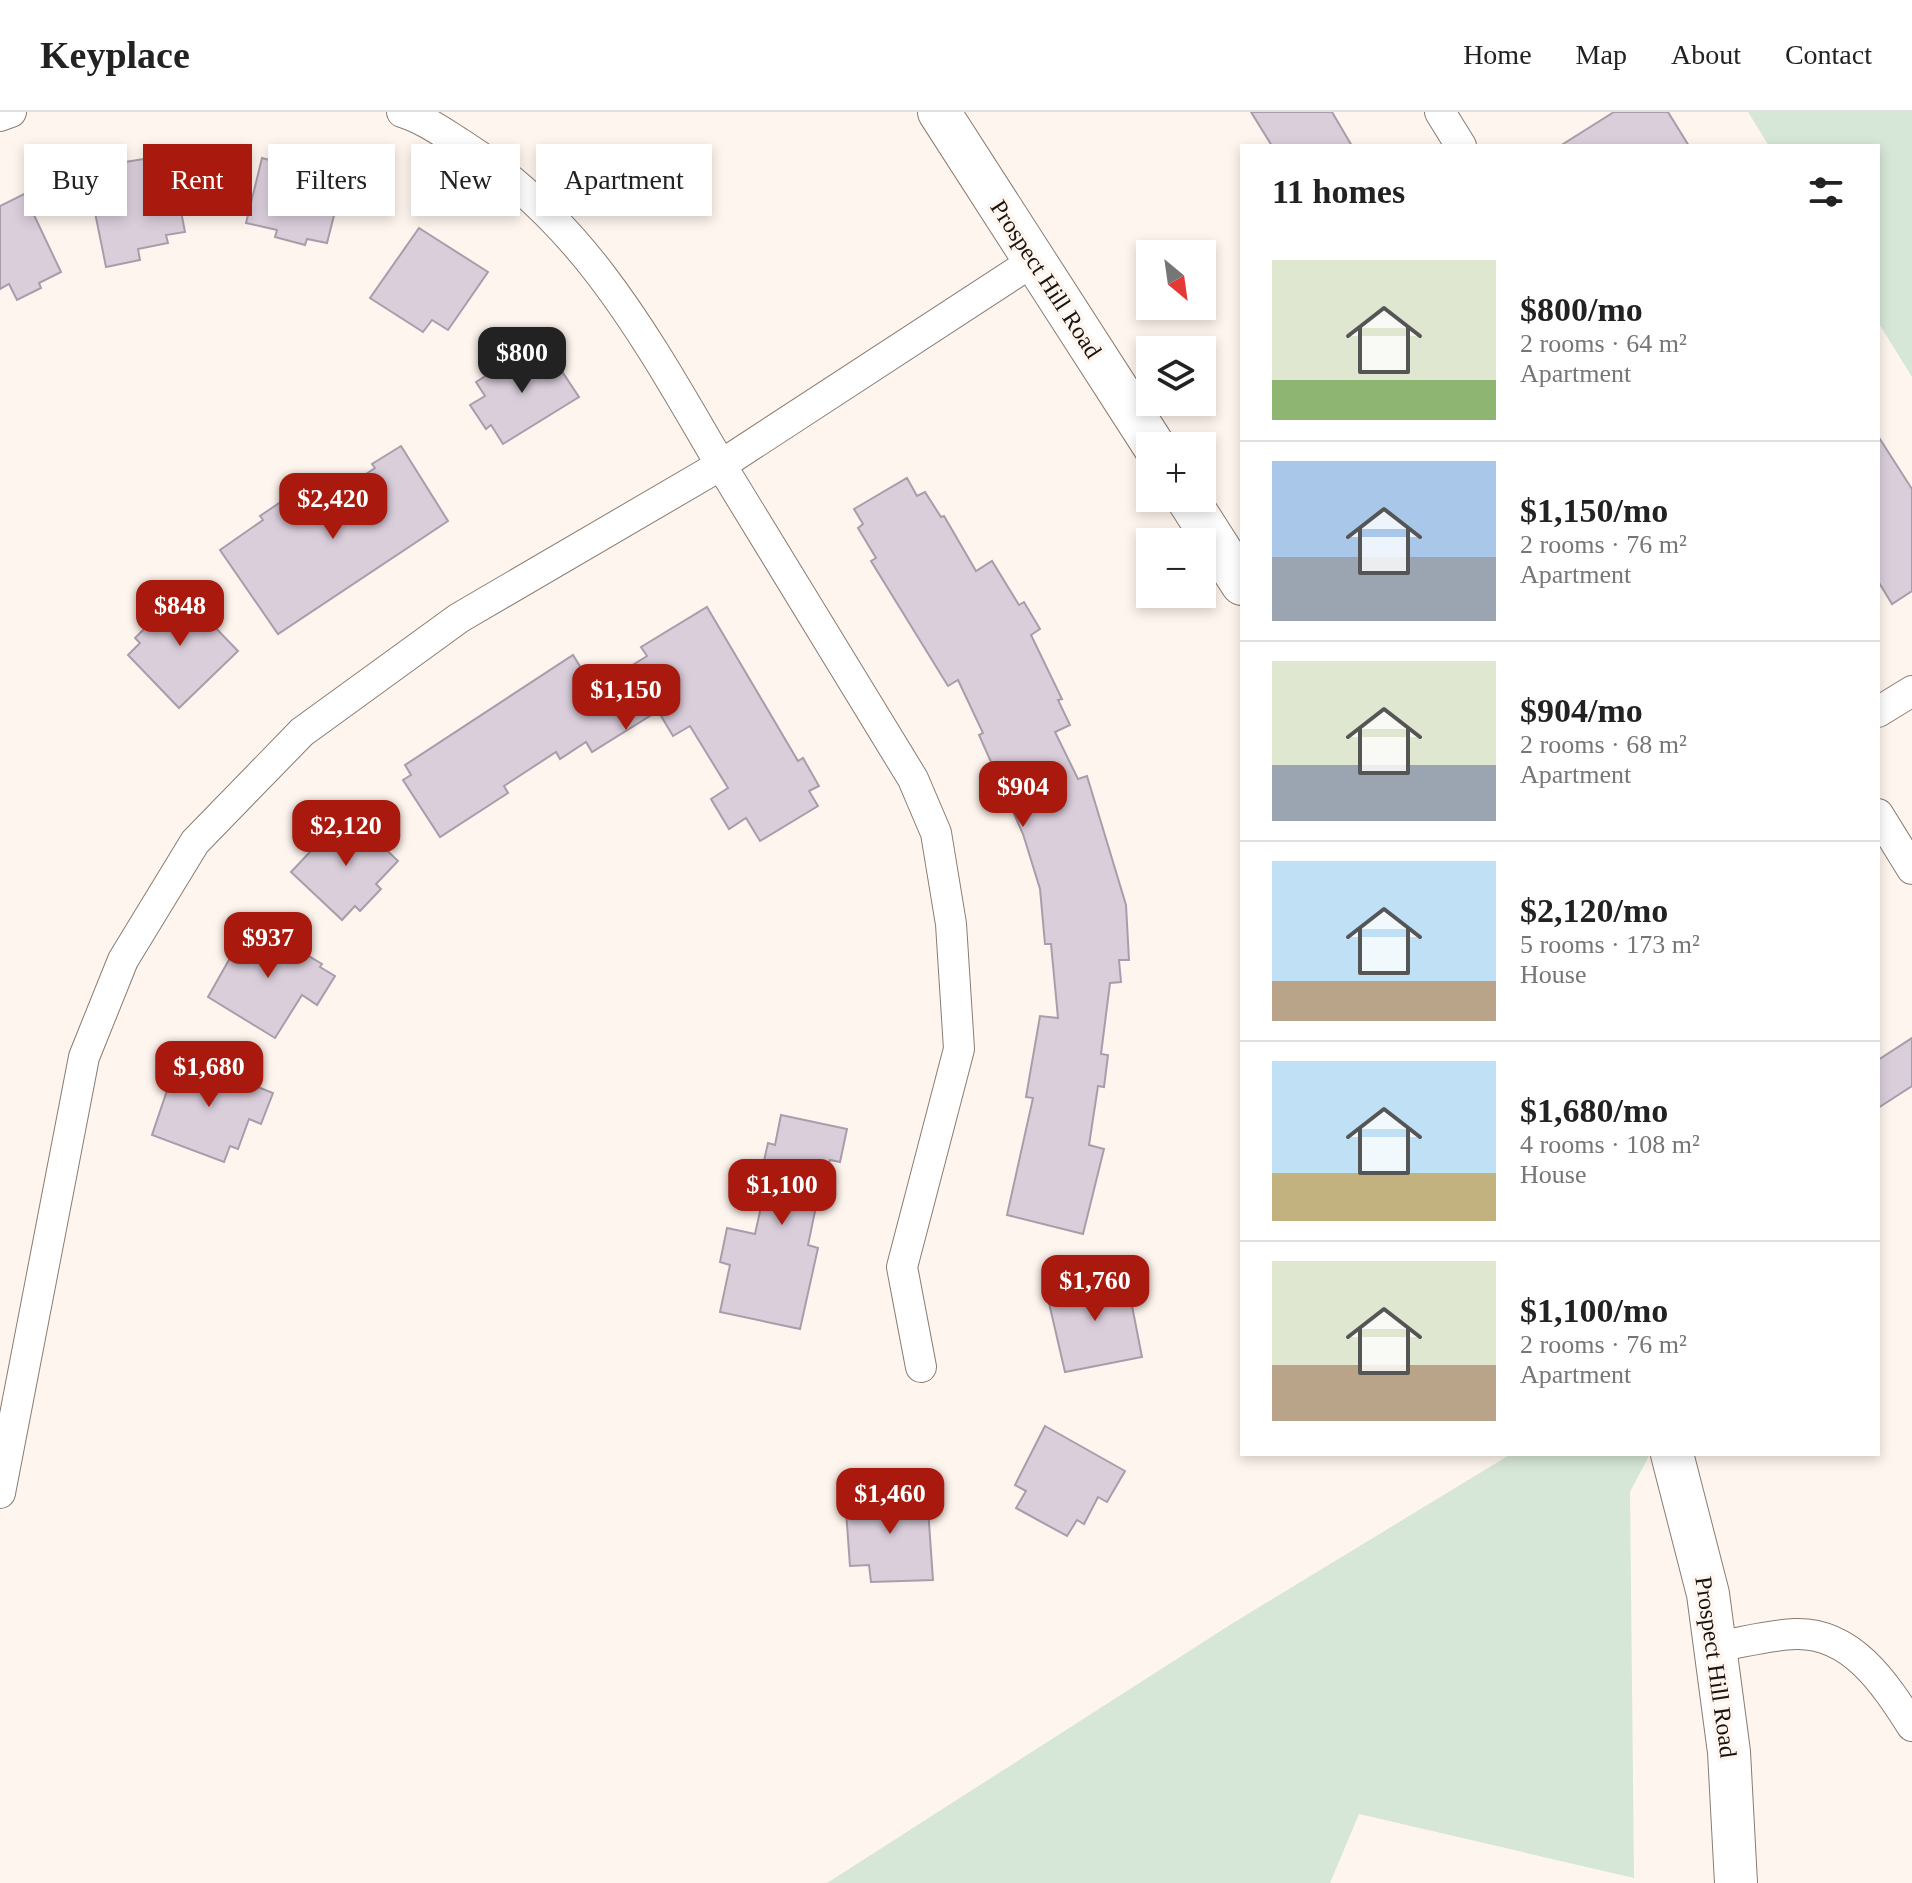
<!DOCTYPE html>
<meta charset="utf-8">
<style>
:root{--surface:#fff;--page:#f6f6f6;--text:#222;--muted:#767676;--line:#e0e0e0;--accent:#aa190d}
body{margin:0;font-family:Georgia,serif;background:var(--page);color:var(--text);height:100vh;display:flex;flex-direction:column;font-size:30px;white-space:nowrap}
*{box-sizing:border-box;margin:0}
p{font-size:26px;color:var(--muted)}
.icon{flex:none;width:44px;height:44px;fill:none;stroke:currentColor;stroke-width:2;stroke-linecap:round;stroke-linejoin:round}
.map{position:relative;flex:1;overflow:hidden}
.details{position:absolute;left:1240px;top:32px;width:640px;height:1312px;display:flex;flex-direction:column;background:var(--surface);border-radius:0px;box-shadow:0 4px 12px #0003}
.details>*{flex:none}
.banner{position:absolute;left:24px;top:32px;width:760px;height:72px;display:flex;gap:16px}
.needle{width:52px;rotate:151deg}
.fabs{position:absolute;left:1136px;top:128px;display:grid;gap:16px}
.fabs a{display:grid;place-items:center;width:80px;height:80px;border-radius:0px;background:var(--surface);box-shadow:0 4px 12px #0003;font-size:40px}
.price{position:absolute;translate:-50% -68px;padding:0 18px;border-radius:16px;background:var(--accent);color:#fff;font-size:26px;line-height:52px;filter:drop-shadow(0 2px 4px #0008)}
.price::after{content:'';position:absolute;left:50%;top:48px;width:24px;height:18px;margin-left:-12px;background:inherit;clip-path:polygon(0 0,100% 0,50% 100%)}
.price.on{background:#222;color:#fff}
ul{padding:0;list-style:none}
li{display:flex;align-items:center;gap:24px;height:200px;padding:0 32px}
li+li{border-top:2px solid var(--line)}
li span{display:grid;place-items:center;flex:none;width:224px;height:160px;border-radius:0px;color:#555}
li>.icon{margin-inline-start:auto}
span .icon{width:96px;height:96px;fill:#fffc;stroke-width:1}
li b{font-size:34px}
h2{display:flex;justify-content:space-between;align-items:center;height:96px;padding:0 32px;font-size:34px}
.pill{padding:0 28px;border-radius:0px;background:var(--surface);box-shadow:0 4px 12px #0003;font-size:28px;line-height:72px}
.pill.on{background:var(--accent);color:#fff}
header{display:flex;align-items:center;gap:48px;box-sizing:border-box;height:112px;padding:0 40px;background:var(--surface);border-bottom:2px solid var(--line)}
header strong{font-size:38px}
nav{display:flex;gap:44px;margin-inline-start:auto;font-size:28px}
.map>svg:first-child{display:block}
.green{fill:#d6e7d7}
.building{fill:#dacedb;stroke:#a89daa;stroke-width:2}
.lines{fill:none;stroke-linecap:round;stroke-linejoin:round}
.street-casing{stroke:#897c72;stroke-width:32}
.secondary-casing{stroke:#897c72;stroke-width:44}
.street{stroke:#fff;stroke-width:30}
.secondary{stroke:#fff;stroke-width:42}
.labels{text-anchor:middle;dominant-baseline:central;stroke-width:7;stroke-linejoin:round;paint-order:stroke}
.street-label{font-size:24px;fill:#191410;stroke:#fef5ee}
</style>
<header>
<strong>Keyplace</strong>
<nav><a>Home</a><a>Map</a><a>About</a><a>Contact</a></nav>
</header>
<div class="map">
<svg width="1912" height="1771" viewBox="0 0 1912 1771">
<rect width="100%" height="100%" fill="#fef5ee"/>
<g class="green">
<path d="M1748 0H1912V265L1878 210V34H1769Z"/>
<path d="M1511 1342H1650L1630 1380 1634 1766 1359 1702 1330 1771H827L1233 1511Z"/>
</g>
<g class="building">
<path d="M1251 0H1332L1352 34H1272Z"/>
<path d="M1614 0H1668L1689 34H1560Z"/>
<path d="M170 43 185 120 166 123 168 131 138 137 140 148 106 155 86 56Z"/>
<path d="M262 46 296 55 293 67 326 73 325 76 340 80 327 131 307 127 305 133 275 125 277 118 246 111Z"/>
<path d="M24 82 61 160 39 171 41 176 17 188 9 172 0 177V94Z"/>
<path d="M419 116 488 160 448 218 432 208 423 220 370 186Z"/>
<path d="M535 233 554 263 561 258 579 285 503 332 491 313 486 317 470 293 485 284 476 270Z"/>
<path d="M1878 324 1912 377V479L1892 492 1878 469Z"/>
<path d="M401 334 448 409 278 522 220 438 263 408 260 404 288 385 307 411 356 380 351 372 375 356 372 352Z"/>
<path d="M907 366 917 384 925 380 941 405 944 404 976 459 992 449 1019 493 1024 490 1040 517 1031 523 1062 587 1058 588 1070 613 1055 620 1078 667 1087 664 1126 793 1129 848H1119L1121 870 1110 871 1101 942 1108 943 1104 975 1098 974 1089 1033 1104 1037 1083 1122 1007 1103 1033 986 1026 985 1040 904 1058 906 1051 832H1045L1040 777 1023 722 979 623 983 621 958 568 948 574 871 449 876 446 858 416 863 412 854 397Z"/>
<path d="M174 473 238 539 179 596 128 543 140 531 135 526 156 505 149 497Z"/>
<path d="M707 495 798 649 803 646 819 674 809 679 818 694 760 729 746 706 729 717 711 687 728 676 690 614 673 624 658 599 592 640 586 630 560 647 556 640 504 674 508 681 440 725 403 668 411 663 405 653 573 543 594 577 647 544 641 535Z"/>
<path d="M350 703 398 749 376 772 381 777 360 799 355 794 342 808 291 760 325 724 328 726Z"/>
<path d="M251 809 322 852 320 855 335 864 317 893 302 883 275 926 208 885Z"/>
<path d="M1912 926V974L1878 996V948Z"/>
<path d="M179 943 273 981 261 1012 249 1007 238 1037 230 1034 224 1050 152 1023Z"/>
<path d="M781 1003 847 1017 840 1050 830 1048 822 1081 819 1080 808 1133 818 1136 800 1217 720 1200 730 1153 720 1150 727 1116 755 1122 768 1063 761 1062 768 1031 775 1033Z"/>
<path d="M1126 1163 1142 1245 1065 1260 1046 1178Z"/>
<path d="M1045 1314 1125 1359 1107 1390 1098 1385 1084 1412 1077 1408 1067 1424 1016 1396 1026 1379 1015 1373Z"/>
<path d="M895 1380 896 1385 927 1382 933 1468 871 1470 869 1453 850 1454 845 1385Z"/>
</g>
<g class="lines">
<g class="street-casing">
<g id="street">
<path d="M402 0C424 7 442 20 461 32 586 111 648 229 721 353L1035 148"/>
<path d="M1440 0 1461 34"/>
<path d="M0 4 11 0"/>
<path d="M1878 600 1912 579"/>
<path d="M1878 702 1912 757"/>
<path d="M0 1381 84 945 123 848 195 730 302 620 459 506 721 353 913 667 936 721 951 812 959 937 902 1155 921 1255"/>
<path d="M1714 1535C1740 1531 1769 1523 1795 1522 1852 1520 1885 1572 1912 1614"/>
</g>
</g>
<g class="secondary-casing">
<g id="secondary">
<path d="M939 0 1154 334"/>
<path d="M1187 386 1242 472"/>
<path d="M1672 1342 1708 1482 1729 1640 1736 1771"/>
</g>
</g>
<use href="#street" class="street"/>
<use href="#secondary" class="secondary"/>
</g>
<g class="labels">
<g class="street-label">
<text transform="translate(1046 167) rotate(57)">Prospect Hill Road</text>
<text transform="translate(1716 1555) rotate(82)">Prospect Hill Road</text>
</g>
</g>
</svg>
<div class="fabs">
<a><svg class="needle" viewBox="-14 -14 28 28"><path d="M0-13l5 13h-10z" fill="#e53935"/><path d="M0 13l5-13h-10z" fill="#767676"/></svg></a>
<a><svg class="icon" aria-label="layers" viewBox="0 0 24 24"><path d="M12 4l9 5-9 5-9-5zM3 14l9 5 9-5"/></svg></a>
<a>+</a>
<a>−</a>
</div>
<b class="price on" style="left:522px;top:283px">$800</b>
<b class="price" style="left:333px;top:429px">$2,420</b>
<b class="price" style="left:180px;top:536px">$848</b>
<b class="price" style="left:626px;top:620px">$1,150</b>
<b class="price" style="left:1023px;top:717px">$904</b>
<b class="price" style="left:346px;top:756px">$2,120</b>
<b class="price" style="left:268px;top:868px">$937</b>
<b class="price" style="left:209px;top:997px">$1,680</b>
<b class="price" style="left:782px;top:1115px">$1,100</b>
<b class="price" style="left:1095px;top:1211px">$1,760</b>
<b class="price" style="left:890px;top:1424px">$1,460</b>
<div class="banner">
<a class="pill">Buy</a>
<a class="pill on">Rent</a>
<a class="pill">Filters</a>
<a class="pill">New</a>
<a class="pill">Apartment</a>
</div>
<section class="details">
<h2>11 homes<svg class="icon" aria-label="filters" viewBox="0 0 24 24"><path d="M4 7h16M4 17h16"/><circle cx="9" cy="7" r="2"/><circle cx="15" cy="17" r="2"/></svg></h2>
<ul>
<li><span style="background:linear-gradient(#dfe7d0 75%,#8fb573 0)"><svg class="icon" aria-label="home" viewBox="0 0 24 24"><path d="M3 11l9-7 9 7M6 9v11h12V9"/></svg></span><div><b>$800/mo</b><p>2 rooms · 64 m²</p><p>Apartment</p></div></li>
<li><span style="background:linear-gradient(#a9c7e8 60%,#9aa5b1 0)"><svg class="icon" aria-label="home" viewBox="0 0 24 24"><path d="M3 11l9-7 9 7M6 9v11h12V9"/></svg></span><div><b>$1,150/mo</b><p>2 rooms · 76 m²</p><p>Apartment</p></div></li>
<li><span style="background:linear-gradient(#dfe7d0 65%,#9aa5b1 0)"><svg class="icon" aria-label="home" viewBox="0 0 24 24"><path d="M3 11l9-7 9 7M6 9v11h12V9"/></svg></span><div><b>$904/mo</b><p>2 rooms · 68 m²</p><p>Apartment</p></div></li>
<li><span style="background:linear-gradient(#bfe0f5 75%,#b9a48a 0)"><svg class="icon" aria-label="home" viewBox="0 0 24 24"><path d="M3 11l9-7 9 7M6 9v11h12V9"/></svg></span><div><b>$2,120/mo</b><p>5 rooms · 173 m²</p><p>House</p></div></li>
<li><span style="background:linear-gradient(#bfe0f5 70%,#c2b280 0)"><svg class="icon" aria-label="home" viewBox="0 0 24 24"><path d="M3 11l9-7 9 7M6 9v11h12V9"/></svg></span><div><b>$1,680/mo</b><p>4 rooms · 108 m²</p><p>House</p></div></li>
<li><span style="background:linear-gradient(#dfe7d0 65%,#b9a48a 0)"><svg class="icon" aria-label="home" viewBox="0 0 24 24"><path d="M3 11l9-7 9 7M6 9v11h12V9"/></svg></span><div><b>$1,100/mo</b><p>2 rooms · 76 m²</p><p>Apartment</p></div></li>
</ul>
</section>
</div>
